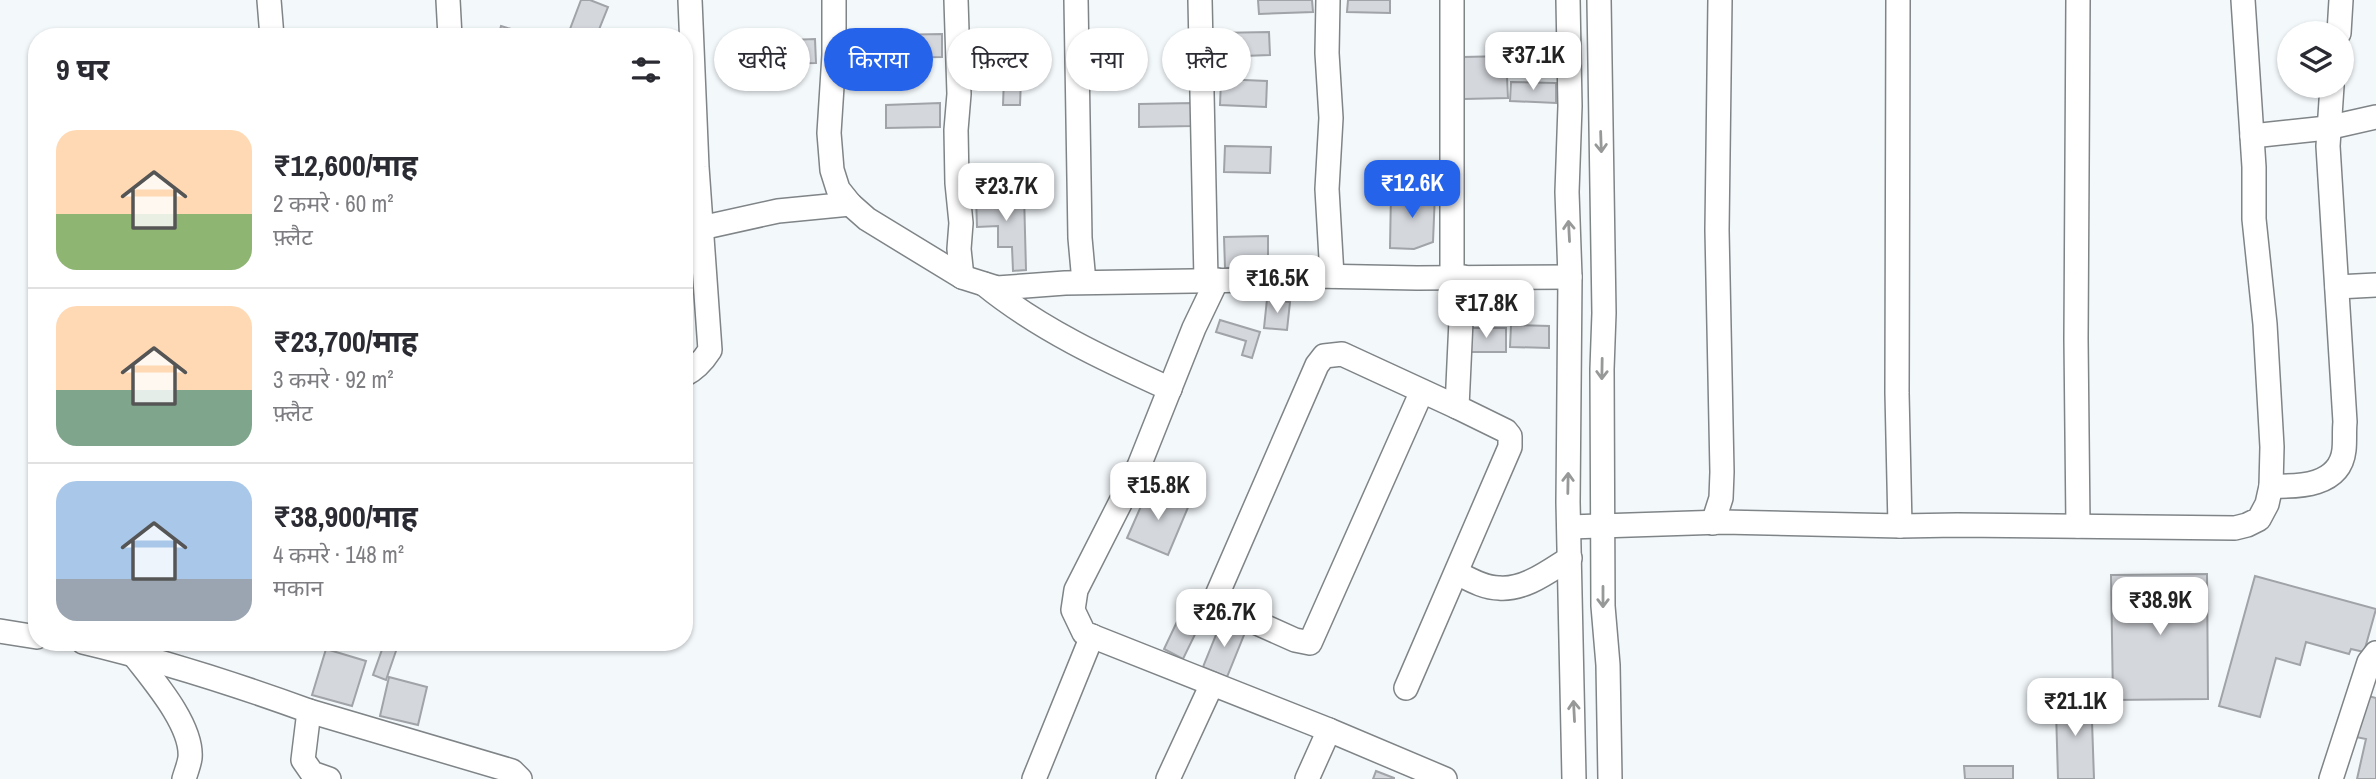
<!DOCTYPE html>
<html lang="hi">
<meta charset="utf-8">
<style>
:root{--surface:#fff;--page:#f2f2f3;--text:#2b2b33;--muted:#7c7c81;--line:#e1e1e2;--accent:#2563eb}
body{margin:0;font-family:"Archivo Narrow","Noto Sans Devanagari",sans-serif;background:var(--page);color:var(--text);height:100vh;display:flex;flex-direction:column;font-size:26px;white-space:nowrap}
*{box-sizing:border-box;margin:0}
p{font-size:23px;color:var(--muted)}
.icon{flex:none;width:38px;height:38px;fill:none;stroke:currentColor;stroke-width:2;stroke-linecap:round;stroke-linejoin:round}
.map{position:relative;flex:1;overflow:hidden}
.side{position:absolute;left:28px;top:28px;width:665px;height:623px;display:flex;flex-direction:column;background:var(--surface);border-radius:28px;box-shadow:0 2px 5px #0004}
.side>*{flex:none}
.banner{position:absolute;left:714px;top:28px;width:665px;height:63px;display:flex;gap:14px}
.controls{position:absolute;left:2277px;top:21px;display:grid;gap:14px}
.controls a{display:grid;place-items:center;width:77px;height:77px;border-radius:50%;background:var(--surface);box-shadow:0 2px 5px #0004;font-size:35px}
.price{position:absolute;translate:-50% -60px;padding:0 16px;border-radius:14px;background:#fff;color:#222;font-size:23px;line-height:46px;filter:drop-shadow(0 2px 4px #0008)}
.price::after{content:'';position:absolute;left:50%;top:42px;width:21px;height:16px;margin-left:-10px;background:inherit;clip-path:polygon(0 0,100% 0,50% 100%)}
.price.selected{background:var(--accent);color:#fff}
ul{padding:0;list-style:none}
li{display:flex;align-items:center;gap:21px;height:175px;padding:0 28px}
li+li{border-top:2px solid var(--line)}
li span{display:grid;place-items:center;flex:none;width:196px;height:140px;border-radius:21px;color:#555}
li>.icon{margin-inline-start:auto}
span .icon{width:84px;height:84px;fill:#fffc;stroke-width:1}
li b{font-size:30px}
h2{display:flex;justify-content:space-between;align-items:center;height:84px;padding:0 28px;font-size:30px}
.tag{padding:0 24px;border-radius:32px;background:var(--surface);box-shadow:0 2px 5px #0004;font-size:24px;line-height:63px}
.tag.selected{background:var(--accent);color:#fff}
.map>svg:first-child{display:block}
.building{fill:#d4d7dc;stroke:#a0a3a7;stroke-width:2}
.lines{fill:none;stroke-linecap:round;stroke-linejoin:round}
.minor-casing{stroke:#7f8487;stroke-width:26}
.minor{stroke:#fff;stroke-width:23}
.oneway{stroke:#979898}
</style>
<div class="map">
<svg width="2376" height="779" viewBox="0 0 2376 779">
<rect width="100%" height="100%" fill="#f3f8fb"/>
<g class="building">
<path d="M581 0H590L608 7 596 37H567Z"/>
<path d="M1258 0H1312L1313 12 1259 14Z"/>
<path d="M1348 0H1390V13L1347 12Z"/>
<path d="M501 26 531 35V37H498Z"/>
<path d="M1269 32 1270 55 1216 57 1215 33Z"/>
<path d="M942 34V57L888 58V35Z"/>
<path d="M815 39 816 63 762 64 761 41Z"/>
<path d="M1506 56 1508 98 1464 99 1463 57Z"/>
<path d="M1004 78 1021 79 1020 105H1003Z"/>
<path d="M1221 79 1267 81 1266 107 1220 105Z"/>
<path d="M1511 82 1556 83V103L1510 101Z"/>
<path d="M940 103V127L886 128V105Z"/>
<path d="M1193 103V126L1139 127V104Z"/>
<path d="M1225 146 1271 147 1270 173 1224 172Z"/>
<path d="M1391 192 1435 193 1433 242 1414 249 1390 248Z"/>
<path d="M1024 194 1026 270 1013 271 1012 247H998V226L977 227 976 196Z"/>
<path d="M1268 236V267L1225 268 1224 237Z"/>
<path d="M1267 299 1290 302 1287 330 1264 328Z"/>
<path d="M1220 320 1260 332 1252 358 1242 355 1246 341 1216 332Z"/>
<path d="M1511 325 1549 326V348L1510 347Z"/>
<rect x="1467" y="328" width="39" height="24"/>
<path d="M1149 488 1189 505 1168 555 1127 538Z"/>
<path d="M2207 574 2208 699 2113 700 2111 575Z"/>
<path d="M2255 576 2376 609 2364 652 2351 649 2349 654 2306 642 2300 665 2276 658 2260 717 2219 706Z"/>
<path d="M1183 609 1203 618 1183 659 1164 649Z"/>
<path d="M1222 620 1246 630 1227 677 1203 667Z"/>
<path d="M384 644 397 648 386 680 373 675Z"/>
<path d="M326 649 366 661 352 706 312 695Z"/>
<path d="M389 677 427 687 418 725 380 716Z"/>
<path d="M2091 692 2094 779H2058L2056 711H2064V693Z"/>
<path d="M2361 694 2376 698V779H2357L2366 739 2351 736Z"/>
<path d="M1964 766H2013V779H1965Z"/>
<path d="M1376 771 1394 778V779H1373Z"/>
</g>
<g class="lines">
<g class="minor-casing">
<g id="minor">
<path d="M269 0 272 37"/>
<path d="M448 0 450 37"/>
<path d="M834 0V55L829 133 832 170 838 189 850 204 867 219 962 277 997 288 1065 283 1256 280 1315 276 1417 278 1570 277"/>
<path d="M956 0 959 94 956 130 957 183 961 223 959 249 962 277"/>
<path d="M1076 0 1080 238 1084 282"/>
<path d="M1200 0 1206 280"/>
<path d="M1328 0 1327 53 1331 118 1327 189 1332 276"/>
<path d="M1452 0V277"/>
<path d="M1568 0 1570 106 1567 192 1570 277 1568 502 1574 779"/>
<path d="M1599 0 1604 313 1602 369 1603 606 1608 665 1610 779"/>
<path d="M1898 0 1897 393 1900 526"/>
<path d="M2078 0 2076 339 2078 526"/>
<path d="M2339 33 2341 0"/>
<path d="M2252 136 2327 128 2376 117"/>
<path d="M701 228 778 211 850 204"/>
<path d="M1217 280 1194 328 1139 466 1076 590 1073 610 1084 633 1329 730 1445 779"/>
<path d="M984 284C1039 329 1106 360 1170 389"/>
<path d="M2337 287 2376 285"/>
<path d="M684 375C696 369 703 361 710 350L697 167 690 0"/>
<path d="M1422 391 1310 643 1295 640 1221 607 1217 603V595L1317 365 1324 356 1342 354 1457 407"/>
<path d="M2271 486C2299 487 2340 486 2344 450 2345 441 2344 431 2345 422L2328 146 2332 86"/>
<path d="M1713 523 1721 498 1722 472 1717 230 1720 0"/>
<path d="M1569 527 1723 522 1900 526 1957 525 2235 528 2247 525 2259 519 2267 504 2271 486 2272 447 2265 324 2254 219V167L2243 0"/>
<path d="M1457 573C1469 579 1484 588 1499 588 1525 590 1549 571 1570 558"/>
<path d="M0 631 37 637"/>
<path d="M83 642C159 660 235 684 309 711L303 760 312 773 329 779"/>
<path d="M133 652V654C152 679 193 725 190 758 189 765 186 772 184 779"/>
<path d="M1406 688 1510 447V436L1506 431 1457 407 1463 277"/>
<path d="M309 711 512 771 520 779"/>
<path d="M1034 779 1092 636"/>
<path d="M1168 779 1212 684"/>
<path d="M1307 779 1329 730"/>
<path d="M2331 779 2369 662 2376 653"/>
</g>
</g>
<use href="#minor" class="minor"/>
</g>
<defs><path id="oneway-shaft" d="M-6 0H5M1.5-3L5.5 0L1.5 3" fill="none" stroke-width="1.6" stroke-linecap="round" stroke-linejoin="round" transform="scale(1.75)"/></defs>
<g class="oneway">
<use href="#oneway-shaft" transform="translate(1601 142) rotate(88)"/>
<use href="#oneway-shaft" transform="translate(1569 231) rotate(-93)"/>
<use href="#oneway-shaft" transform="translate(1602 369) rotate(91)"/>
<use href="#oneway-shaft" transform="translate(1568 483) rotate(-89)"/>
<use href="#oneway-shaft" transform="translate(1603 597) rotate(90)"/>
<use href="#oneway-shaft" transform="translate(1574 711) rotate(-93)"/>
</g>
</svg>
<div class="controls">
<a><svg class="icon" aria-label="layers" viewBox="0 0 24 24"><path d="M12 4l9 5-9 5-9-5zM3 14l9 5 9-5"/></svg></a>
</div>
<b class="price" style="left:1533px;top:92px">₹37.1K</b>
<b class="price selected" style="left:1412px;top:220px">₹12.6K</b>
<b class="price" style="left:1006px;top:223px">₹23.7K</b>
<b class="price" style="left:1277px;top:315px">₹16.5K</b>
<b class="price" style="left:1486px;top:340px">₹17.8K</b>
<b class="price" style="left:1158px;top:522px">₹15.8K</b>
<b class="price" style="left:2160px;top:637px">₹38.9K</b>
<b class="price" style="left:1224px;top:649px">₹26.7K</b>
<b class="price" style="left:2075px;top:738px">₹21.1K</b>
<div class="banner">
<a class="tag">खरीदें</a>
<a class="tag selected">किराया</a>
<a class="tag">फ़िल्टर</a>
<a class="tag">नया</a>
<a class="tag">फ़्लैट</a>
</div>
<section class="side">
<h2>9 घर<svg class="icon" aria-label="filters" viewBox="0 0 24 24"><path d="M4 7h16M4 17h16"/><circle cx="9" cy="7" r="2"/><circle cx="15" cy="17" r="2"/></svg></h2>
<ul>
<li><span style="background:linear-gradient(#ffd9b3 60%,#8fb573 0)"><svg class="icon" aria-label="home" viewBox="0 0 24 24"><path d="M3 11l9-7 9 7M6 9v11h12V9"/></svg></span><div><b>₹12,600/माह</b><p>2 कमरे · 60 m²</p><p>फ़्लैट</p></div></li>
<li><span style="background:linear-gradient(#ffd9b3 60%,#7fa58c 0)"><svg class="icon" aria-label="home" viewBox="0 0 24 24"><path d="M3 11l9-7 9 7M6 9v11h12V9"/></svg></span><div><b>₹23,700/माह</b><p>3 कमरे · 92 m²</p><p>फ़्लैट</p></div></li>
<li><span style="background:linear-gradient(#a9c7e8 70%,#9aa5b1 0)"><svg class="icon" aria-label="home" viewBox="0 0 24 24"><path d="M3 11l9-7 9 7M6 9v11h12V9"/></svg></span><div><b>₹38,900/माह</b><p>4 कमरे · 148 m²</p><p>मकान</p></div></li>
</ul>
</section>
</div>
